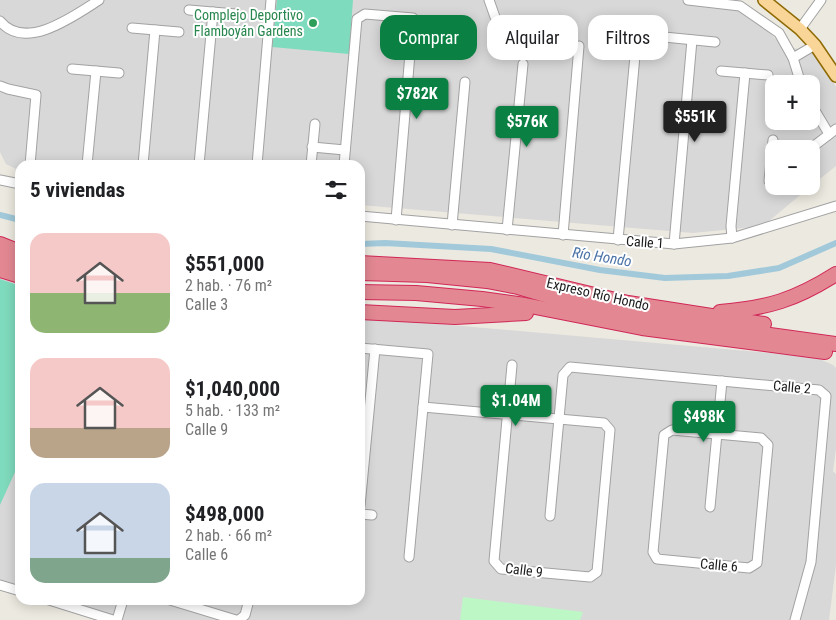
<!DOCTYPE html>
<html lang="es">
<meta charset="utf-8">
<style>
:root{--surface:#fff;--page:#f6f6f6;--text:#202124;--muted:#757577;--accent:#0b8043}
body{margin:0;font-family:"Roboto Condensed",sans-serif;background:var(--page);color:var(--text);height:100vh;display:flex;flex-direction:column;font-size:19px;white-space:nowrap}
*{box-sizing:border-box;margin:0}
p{font-size:16px;color:var(--muted)}
.icon{flex:none;width:28px;height:28px;fill:none;stroke:currentColor;stroke-width:2;stroke-linecap:round;stroke-linejoin:round}
.map{position:relative;flex:1;overflow:hidden}
.sheet{position:absolute;left:15px;top:160px;width:350px;height:445px;display:flex;flex-direction:column;background:var(--surface);border-radius:15px;box-shadow:0 2px 12px #0003}
.sheet>*{flex:none}
.top-card{position:absolute;left:380px;top:15px;width:380px;height:45px;display:flex;gap:10px}
.fabs{position:absolute;left:765px;top:75px;display:grid;gap:10px}
.fabs a{display:grid;place-items:center;width:55px;height:55px;border-radius:10px;background:var(--surface);box-shadow:0 2px 12px #0003;font-size:25px}
.price{position:absolute;translate:-50% -42px;padding:0 11px;border-radius:5px;background:var(--accent);color:#fff;font-size:16px;line-height:32px;filter:drop-shadow(0 1px 2px #0008)}
.price::after{content:'';position:absolute;left:50%;top:30px;width:15px;height:11px;margin-left:-8px;background:inherit;clip-path:polygon(0 0,100% 0,50% 100%)}
.price.current{background:#222;color:#fff}
ul{padding:0;list-style:none}
li{display:flex;align-items:center;gap:15px;height:125px;padding:0 15px}
li span{display:grid;place-items:center;flex:none;width:140px;height:100px;border-radius:15px;color:#555}
li>.icon{margin-inline-start:auto}
span .icon{width:60px;height:60px;fill:#fffc;stroke-width:1}
li b{font-size:21px}
h2{display:flex;justify-content:space-between;align-items:center;height:60px;padding:0 15px;font-size:21px}
.tag{padding:0 18px;border-radius:15px;background:var(--surface);box-shadow:0 2px 12px #0003;font-size:18px;line-height:45px}
.tag.current{background:var(--accent);color:#fff}
.map>svg:first-child{display:block}
.residential{fill:#d9d8d8;fill-rule:evenodd}
.park{fill:#bcf7c5}
.pitch{fill:#7fdbbd}
.lines{fill:none;stroke-linecap:round;stroke-linejoin:round}
.canal{stroke:#a1c9da;stroke-width:6}
.minor-casing{stroke:#a2a2a2;stroke-width:11}
.major-casing{stroke:#8e6a03;stroke-width:14}
.highway-casing{stroke:#d12756;stroke-width:16}
.minor{stroke:#fff;stroke-width:9}
.major{stroke:#f9d698;stroke-width:11}
.highway{stroke:#e38893;stroke-width:14}
.leisure-dot{fill:#2e9e5b;stroke:#fff;stroke-width:2}
.labels{text-anchor:middle;dominant-baseline:central;stroke-width:4;stroke-linejoin:round;paint-order:stroke}
.leisure-label{font-size:14px;fill:#27864d;stroke:#fff;text-anchor:end}
.street-label{font-size:14px;fill:#1b1b1b;stroke:#fff}
.water-label{font-size:15px;font-style:italic;fill:#4a73a7;stroke:#fff}
</style>
<div class="map">
<svg width="836" height="620" viewBox="0 0 836 620">
<rect width="100%" height="100%" fill="#ece9e0"/>
<g class="residential">
<path d="M0 0H735L782 45 818 54 836 87V166L811 186V149H774V186H811L763 226 693 233 360 205V165H20V171L6 164 0 152ZM774 84H811V121H774Z"/>
<path d="M0 275 20 279V588L0 583Z"/>
<path d="M360 317 815 357 833 365 836 368V449L833 471 836 474V565L829 620H110L61 600H360Z"/>
</g>
<path class="park" d="M463 597 583 612 580 620H460Z"/>
<g class="pitch">
<path d="M277 0H353L349 54 272 47Z"/>
<path d="M0 279 20 286V461L0 505Z"/>
</g>
<g class="lines">
<g class="canal">
<path d="M0 215 20 220"/>
<path d="M360 244 385 243 491 249 600 270 665 278 728 276 779 268 836 243"/>
</g>
<g class="minor-casing">
<g id="minor">
<path d="M489 0 495 17"/>
<path d="M688 0 740 6 779 33 793 58 801 84"/>
<path d="M189 10 236 14"/>
<path d="M0 21C25 52 74 16 99 0"/>
<path d="M132 28 179 32"/>
<path d="M800 29 821 0"/>
<path d="M613 32 715 42"/>
<path d="M793 58 815 45"/>
<path d="M72 69 119 73"/>
<path d="M721 71 768 75"/>
<path d="M0 86 8 89 36 95 30 165"/>
<path d="M811 104 829 134"/>
<path d="M312 147 345 150"/>
<path d="M810 149 836 129"/>
<path d="M87 165 96 71"/>
<path d="M143 165 155 30"/>
<path d="M199 165 213 12"/>
<path d="M257 165 271 0"/>
<path d="M311 165 315 124"/>
<path d="M344 165 357 19 365 14 413 18 396 220"/>
<path d="M0 180 20 184"/>
<path d="M769 181 773 140"/>
<path d="M360 216 674 244 732 238 836 206"/>
<path d="M452 225 465 82"/>
<path d="M507 230 523 64"/>
<path d="M563 235 579 46"/>
<path d="M732 238 731 226 745 73"/>
<path d="M618 240 637 34"/>
<path d="M674 244 692 40"/>
<path d="M360 348 428 354 409 557"/>
<path d="M423 407 604 423 610 430 597 572 590 577 501 569 494 561 512 365"/>
<path d="M672 430 761 438 768 445 757 563 749 568 657 559 653 552 664 435Z"/>
<path d="M360 506 375 349"/>
<path d="M710 507 722 381"/>
<path d="M360 514 372 515"/>
<path d="M550 516 563 375 570 367 819 390 826 396 811 562 795 620"/>
<path d="M0 585 20 591"/>
<path d="M49 600 113 620"/>
<path d="M170 600 236 620"/>
<path d="M117 620 123 600"/>
<path d="M239 620 245 615 249 600"/>
</g>
</g>
<g class="major-casing">
<path id="major" d="M764 0 800 29 815 45 836 76"/>
</g>
<g class="highway-casing">
<g id="highway">
<path d="M0 244 20 252"/>
<path d="M0 257 20 265"/>
<path d="M360 263 490 270 628 303 764 324"/>
<path d="M0 270 20 276"/>
<path d="M360 273 427 275 487 281 518 287 559 299 638 317 836 344"/>
<path d="M360 292 416 293 482 299 525 305 642 328 825 352"/>
<path d="M360 312 455 317 526 313"/>
<path d="M720 312C768 308 795 300 836 274"/>
</g>
</g>
<use href="#minor" class="minor"/>
<use href="#major" class="major"/>
<use href="#highway" class="highway"/>
</g>
<circle class="leisure-dot" cx="313" cy="23" r="5"/>
<g class="labels">
<g class="leisure-label">
<text x="303" y="15">Complejo Deportivo<tspan x="303" dy="16">Flamboyán Gardens</tspan></text>
</g>
<g class="street-label">
<text transform="translate(645 242) rotate(4)">Calle 1</text>
<text transform="translate(598 294) rotate(13)">Expreso Río Hondo</text>
<text transform="translate(792 387) rotate(5)">Calle 2</text>
<text transform="translate(719 565) rotate(5)">Calle 6</text>
<text transform="translate(524 570) rotate(7)">Calle 9</text>
</g>
<g class="water-label">
<text transform="translate(602 257) rotate(9)">Río Hondo</text>
</g>
</g>
</svg>
<div class="fabs">
<a>+</a>
<a>−</a>
</div>
<b class="price" style="left:417px;top:120px">$782K</b>
<b class="price current" style="left:695px;top:143px">$551K</b>
<b class="price" style="left:527px;top:148px">$576K</b>
<b class="price" style="left:516px;top:427px">$1.04M</b>
<b class="price" style="left:704px;top:443px">$498K</b>
<div class="top-card">
<a class="tag current">Comprar</a>
<a class="tag">Alquilar</a>
<a class="tag">Filtros</a>
</div>
<section class="sheet">
<h2>5 viviendas<svg class="icon" aria-label="filters" viewBox="0 0 24 24"><path d="M4 7h16M4 17h16"/><circle cx="9" cy="7" r="2"/><circle cx="15" cy="17" r="2"/></svg></h2>
<ul>
<li><span style="background:linear-gradient(#f6c9c9 60%,#8fb573 0)"><svg class="icon" aria-label="home" viewBox="0 0 24 24"><path d="M3 11l9-7 9 7M6 9v11h12V9"/></svg></span><div><b>$551,000</b><p>2 hab. · 76 m²</p><p>Calle 3</p></div></li>
<li><span style="background:linear-gradient(#f6c9c9 70%,#b9a48a 0)"><svg class="icon" aria-label="home" viewBox="0 0 24 24"><path d="M3 11l9-7 9 7M6 9v11h12V9"/></svg></span><div><b>$1,040,000</b><p>5 hab. · 133 m²</p><p>Calle 9</p></div></li>
<li><span style="background:linear-gradient(#c9d6e8 75%,#7fa58c 0)"><svg class="icon" aria-label="home" viewBox="0 0 24 24"><path d="M3 11l9-7 9 7M6 9v11h12V9"/></svg></span><div><b>$498,000</b><p>2 hab. · 66 m²</p><p>Calle 6</p></div></li>
</ul>
</section>
</div>
